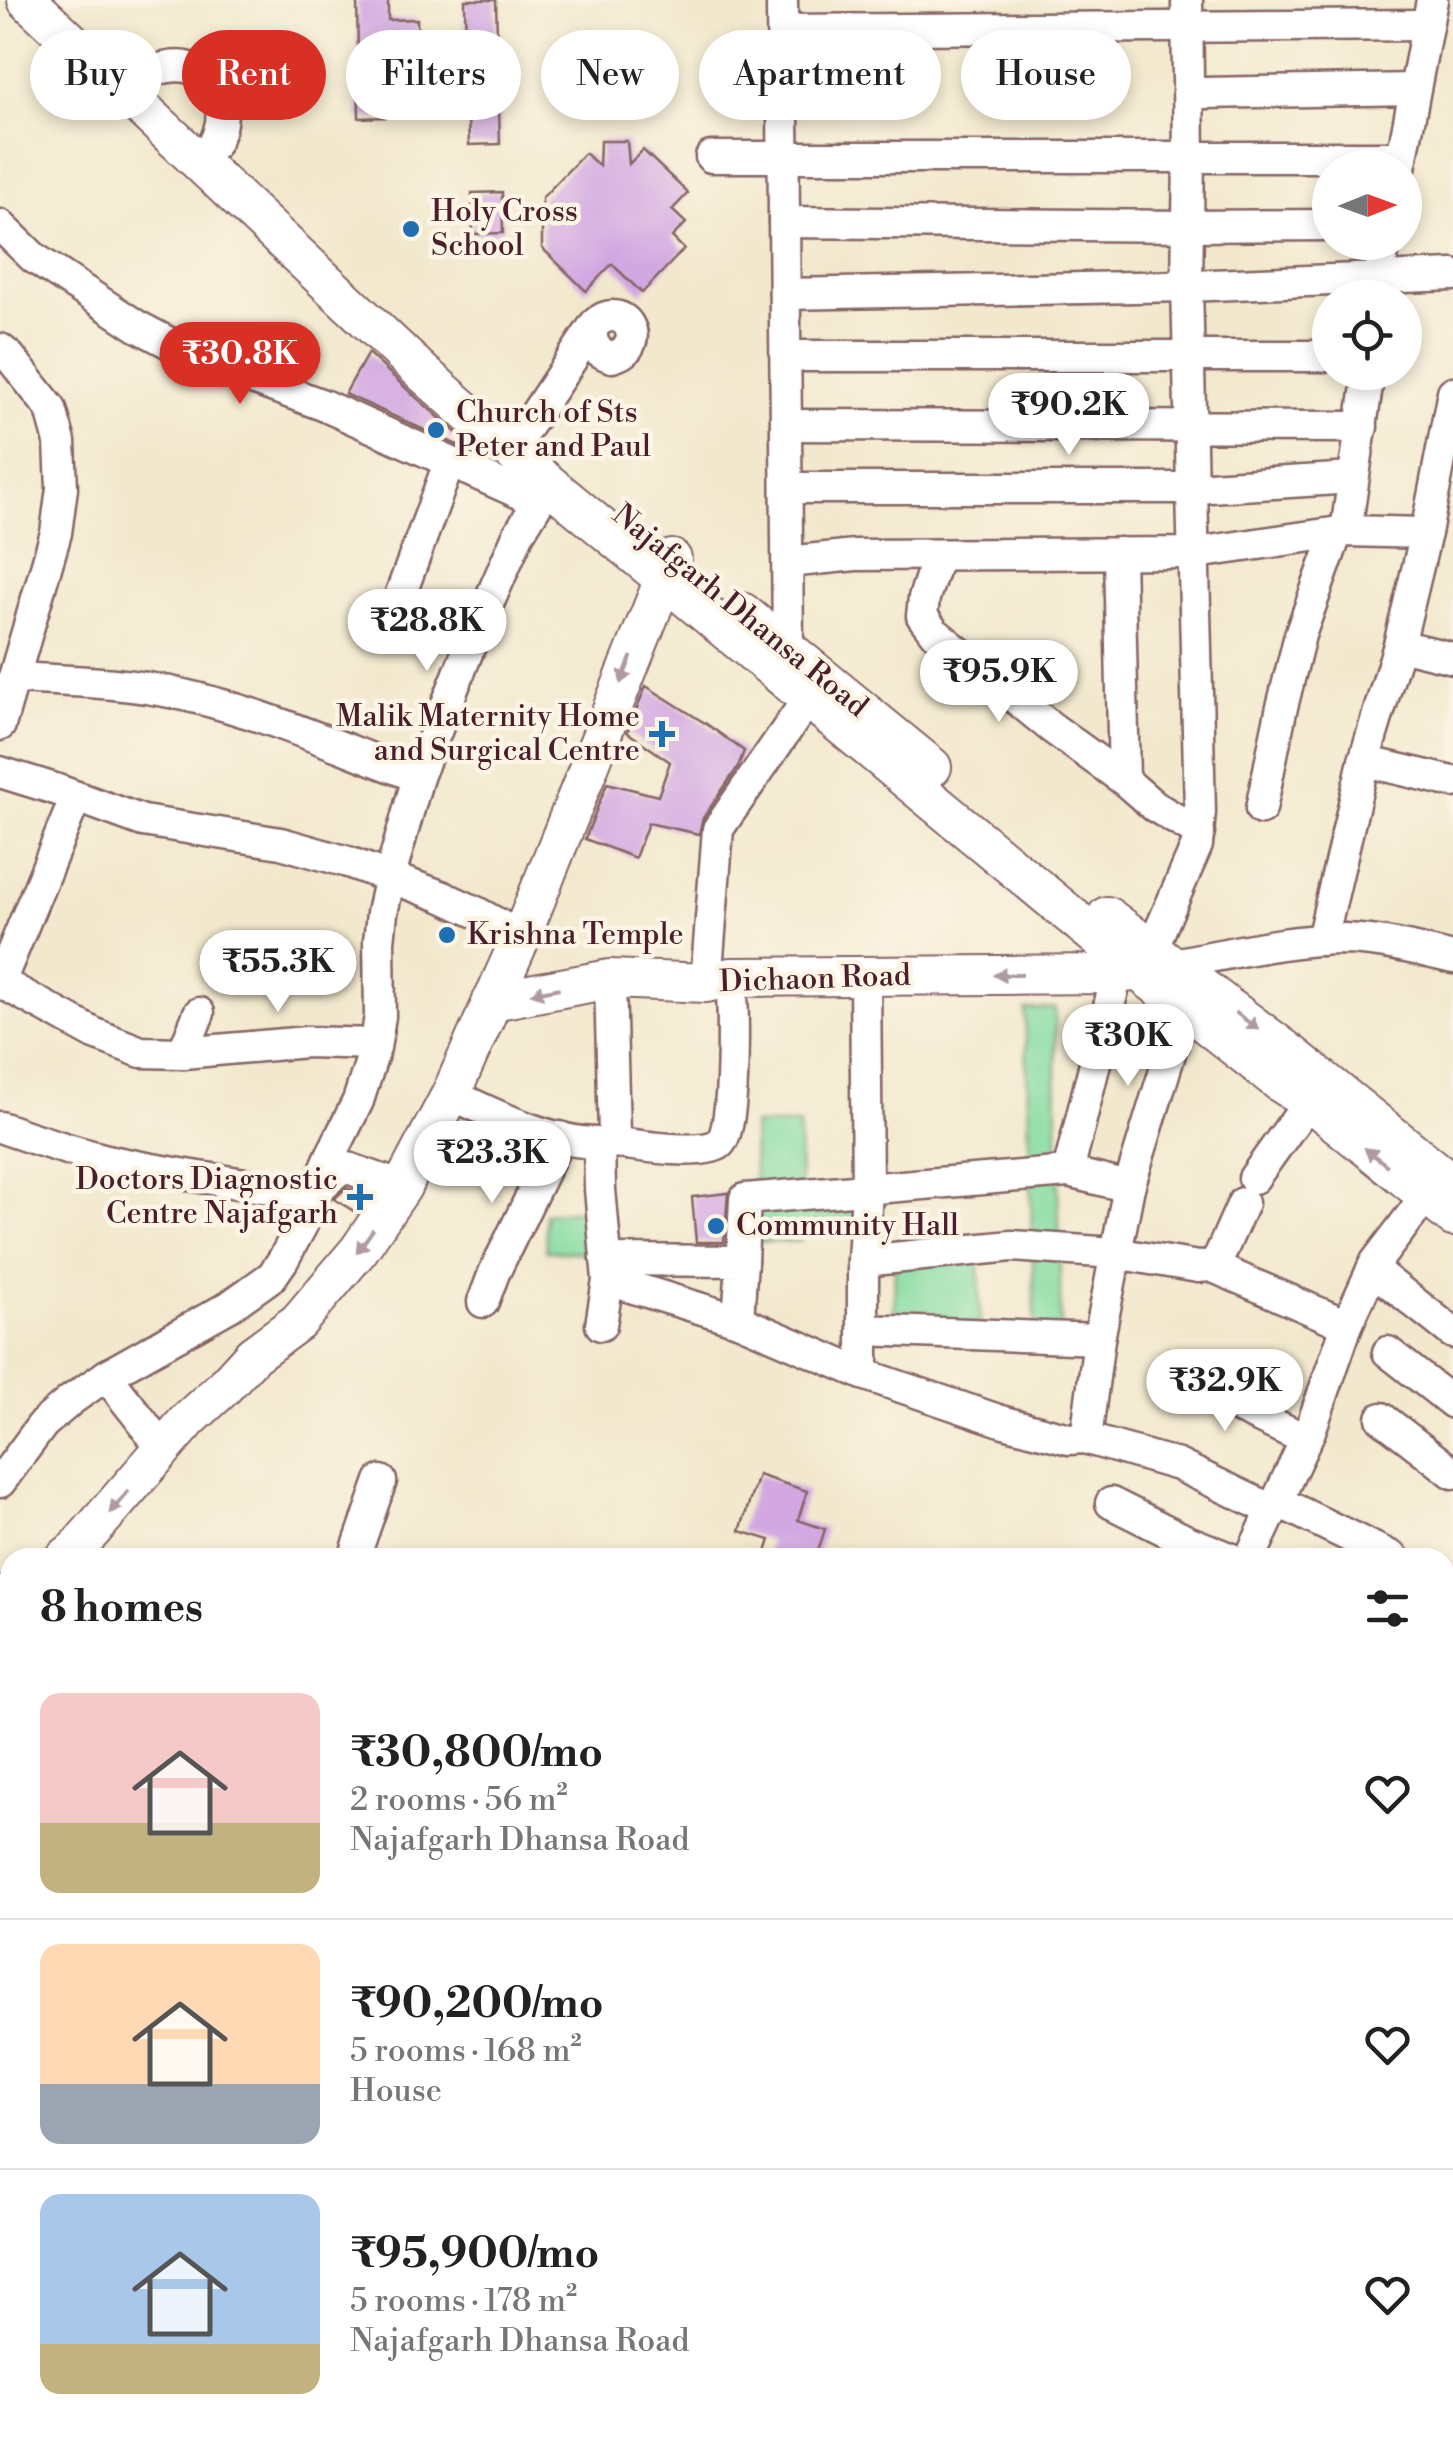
<!DOCTYPE html>
<meta charset="utf-8">
<style>
:root{--surface:#fff;--page:#f2f2f2;--text:#222;--muted:#767676;--line:#e0e0e0;--accent:#d93025}
body{margin:0;font-family:"Libre Bodoni",serif;background:var(--page);color:var(--text);height:100vh;display:flex;flex-direction:column;font-size:38px;white-space:nowrap}
*{box-sizing:border-box;margin:0}
p{font-size:32px;color:var(--muted)}
.icon{flex:none;width:55px;height:55px;fill:none;stroke:currentColor;stroke-width:2;stroke-linecap:round;stroke-linejoin:round}
.map{position:relative;flex:1;overflow:hidden}
.sheet{position:absolute;left:0px;top:1548px;width:1455px;height:892px;display:flex;flex-direction:column;background:var(--surface);border-radius:30px 30px 0 0;box-shadow:0 5px 15px #0003}
.sheet>*{flex:none}
.top-card{position:absolute;left:30px;top:30px;width:1395px;height:90px;display:flex;gap:20px}
.needle{width:65px;rotate:89deg}
.buttons{position:absolute;left:1312px;top:150px;display:grid;gap:20px}
.buttons a{display:grid;place-items:center;width:110px;height:110px;border-radius:50%;background:var(--surface);box-shadow:0 5px 15px #0003;font-size:50px}
.price{position:absolute;translate:-50% -85px;padding:0 22px;border-radius:35px;background:#fff;color:#222;font-size:32px;line-height:65px;filter:drop-shadow(0 2px 5px #0008)}
.price::after{content:'';position:absolute;left:50%;top:60px;width:30px;height:22px;margin-left:-15px;background:inherit;clip-path:polygon(0 0,100% 0,50% 100%)}
.price.selected{background:var(--accent);color:#fff}
ul{padding:0;list-style:none}
li{display:flex;align-items:center;gap:30px;height:250px;padding:0 40px}
li+li{border-top:2px solid var(--line)}
li span{display:grid;place-items:center;flex:none;width:280px;height:200px;border-radius:20px;color:#555}
li>.icon{margin-inline-start:auto}
span .icon{width:120px;height:120px;fill:#fffc;stroke-width:1}
li b{font-size:42px}
h2{display:flex;justify-content:space-between;align-items:center;height:120px;padding:0 40px;font-size:42px}
.pill{padding:0 35px;border-radius:45px;background:var(--surface);box-shadow:0 5px 15px #0003;font-size:35px;line-height:90px}
.pill.selected{background:var(--accent);color:#fff}
.map>svg:first-child{display:block}
.green{fill:#83dba0;stroke:#667d66;stroke-width:2.5}
.building{fill:#d2a7e2}
.lines{fill:none;stroke-linecap:round;stroke-linejoin:round}
.minor-casing{stroke:#856564;stroke-width:35}
.major-casing{stroke:#856564;stroke-width:42}
.minor{stroke:#fff;stroke-width:30}
.major{stroke:#fff;stroke-width:38}
.oneway{fill:#ae9aa0}
.poi-dot{fill:#1f6fb2;stroke:#fcf5e5;stroke-width:4}
.labels{text-anchor:middle;dominant-baseline:central;stroke-width:9;stroke-linejoin:round;paint-order:stroke}
.poi-label{font-size:30px;fill:#4a1f2b;stroke:#fcf5e5;text-anchor:start}
.street-label{font-size:30px;fill:#4a1f2b;stroke:#fcf5e5}
</style>
<div class="map">
<svg width="1453" height="2438" viewBox="0 0 1453 2438">
<rect width="100%" height="100%" fill="#fcf5e5"/>
<filter id="ink" filterUnits="userSpaceOnUse"><feTurbulence type="fractalNoise" baseFrequency=".01" numOctaves="2"/><feDisplacementMap in="SourceGraphic" scale="20" xChannelSelector="R" yChannelSelector="G"/><feConvolveMatrix kernelMatrix="1 2 1 2 8 2 1 2 1" color-interpolation-filters="sRGB"/></filter>
<filter id="wash" filterUnits="userSpaceOnUse"><feTurbulence type="fractalNoise" baseFrequency=".0048" numOctaves="4" result="noise"/><feDisplacementMap in="SourceGraphic" scale="40" xChannelSelector="R" yChannelSelector="G"/><feGaussianBlur stdDeviation="2.25" result="paint"/><feColorMatrix in="noise" values="0 0 0 0 0 0 0 0 0 0 0 0 0 0 0 0 0 1.4 0 .05"/><feComposite in="paint" operator="in"/></filter>
<g filter="url(#wash)">
<rect width="100%" height="100%" fill="#f2e8cd"/>
<g class="green">
<path d="M1055 1008 1061 1328H1035L1025 1010Z"/>
<path d="M753 1125H799L800 1187 754 1188Z"/>
<path d="M862 1196 864 1222 800 1225 801 1241 749 1242 752 1206Z"/>
<path d="M596 1208 599 1253 546 1251 545 1214Z"/>
<path d="M979 1252 980 1325 894 1322 895 1258Z"/>
</g>
<g id="blocks">
<g class="building">
<path d="M357 0H388V20L417 19 418 55 389 56 390 117 359 118Z"/>
<path d="M465 0H496L500 144 469 145 467 87H452V58H466Z"/>
<path d="M600 141H627L629 164 643 150 688 193 672 210 686 223 672 237 684 249 642 293 612 264 586 291 542 248V198L585 153 599 166Z"/>
<path d="M502 192 503 233 473 234 472 193Z"/>
<path d="M368 353 409 391 484 457 345 394Z"/>
<path d="M646 686 708 725 744 751 738 767 703 818 699 834 648 823 635 858 585 839 607 783 658 796 670 762 627 732Z"/>
<path d="M346 1188 369 1195 357 1213 334 1199Z"/>
<path d="M728 1193 724 1242H696L692 1197Z"/>
<path d="M758 1475 807 1491 798 1520 825 1529 816 1558H764L770 1540 740 1531Z"/>
</g>
</g>
</g>
<g filter="url(#ink)">
<use href="#blocks" fill-opacity="0" stroke="#856564" stroke-width="2.5"/>
<g class="lines">
<g class="minor-casing">
<g id="minor">
<path d="M782 0 788 648"/>
<path d="M783 30 1426 25"/>
<path d="M141 75C156 70 174 63 190 68 224 79 228 116 214 144"/>
<path d="M1203 93 1414 89"/>
<path d="M711 157H1402"/>
<path d="M1400 168 1432 0"/>
<path d="M784 222 1188 226 1330 225"/>
<path d="M0 225 34 258 137 326 177 347 225 369 323 405 537 501"/>
<path d="M785 294 1187 286 1453 275"/>
<path d="M1376 294 1385 242"/>
<path d="M0 349 10 357 51 409 60 442 62 488 56 533 0 725"/>
<path d="M786 356H1330"/>
<path d="M786 425 1362 427"/>
<path d="M524 431 595 324C625 297 651 347 612 357 598 353 591 346 592 331"/>
<path d="M787 488H1193L1353 478"/>
<path d="M1346 531 1369 372"/>
<path d="M1119 553 1124 780"/>
<path d="M938 555 924 598 922 616 934 632 1052 728 1124 780 1154 806 1199 833"/>
<path d="M788 562 855 555 1196 553 1346 531 1426 533"/>
<path d="M400 596 449 463"/>
<path d="M1399 645 1453 658"/>
<path d="M14 678C71 681 128 682 184 695 264 713 341 748 418 777"/>
<path d="M1364 761 1453 782"/>
<path d="M0 772 55 789 143 821 281 843 348 862 441 896 478 913 521 937"/>
<path d="M76 797 0 982 95 1034 141 1052 183 1053 199 1013"/>
<path d="M1261 809 1281 711 1300 635 1337 532"/>
<path d="M1322 940 1364 761 1399 645 1426 533 1453 392"/>
<path d="M1152 949 1197 845 1200 812 1187 286 1189 156 1187 0"/>
<path d="M1173 964C1229 954 1287 939 1344 939 1382 940 1417 949 1453 958"/>
<path d="M706 983 718 829 808 699"/>
<path d="M183 1053 307 1042 375 1044"/>
<path d="M451 1094C494 1115 563 1149 612 1142L614 1136 610 979"/>
<path d="M0 1127C34 1139 68 1150 103 1159 163 1173 225 1180 286 1191H297L319 1188 336 1172 348 1168 402 1187"/>
<path d="M612 1142C634 1145 700 1156 719 1144 737 1132 733 1003 731 977"/>
<path d="M599 1143 600 1189 608 1280 601 1325"/>
<path d="M1068 1172 1117 974"/>
<path d="M1254 1178 1309 1101"/>
<path d="M606 1260 742 1261 738 1320"/>
<path d="M742 1261 745 1199 1068 1172 1129 1187"/>
<path d="M863 1261 1012 1246 1115 1253 1198 1267 1211 1266 1219 1257 1243 1203"/>
<path d="M1211 1266 1347 1325"/>
<path d="M1372 1269 1453 1333"/>
<path d="M608 1280 738 1320 863 1374 1004 1422 1069 1439 1084 1438 1087 1431 1099 1339 1129 1187 1184 1008"/>
<path d="M483 1302 494 1273 560 1137"/>
<path d="M863 1330 1099 1339"/>
<path d="M1388 1352 1453 1403"/>
<path d="M863 1374V1261L867 1190 865 976"/>
<path d="M107 1375C124 1402 147 1423 162 1451"/>
<path d="M1169 1375 1305 1439"/>
<path d="M1382 1418 1453 1473"/>
<path d="M1084 1438 1178 1465 1272 1510"/>
<path d="M0 1482 43 1424 71 1400 107 1375 230 1306 272 1276 283 1260 302 1225 329 1160 358 1101 375 1048 380 1016 379 942 382 913 390 876 418 777 469 648 518 535 549 484"/>
<path d="M1277 1501 1394 1558"/>
<path d="M1111 1503 1187 1541 1230 1558"/>
<path d="M354 1558 381 1481"/>
<path d="M1250 1558 1310 1431 1347 1325 1375 1263 1426 1196"/>
<path d="M1445 1582 1453 1586"/>
<path d="M1445 1631 1453 1617"/>
<path d="M1445 1725 1453 1729"/>
<path d="M1445 1866 1453 1870"/>
<path d="M0 1954 10 1960"/>
<path d="M0 2073 10 2055"/>
<path d="M0 2246 10 2226"/>
<path d="M1445 2304H1453"/>
<path d="M106 2430V2438"/>
<path d="M550 2430V2438"/>
<path d="M1288 2430V2438"/>
<path d="M32 2438V2430"/>
<path d="M343 2438V2430"/>
<path d="M486 2438V2430"/>
<path d="M923 2438V2430"/>
<path d="M976 2438 977 2430"/>
<path d="M1023 2438V2430"/>
<path d="M1102 2438V2430"/>
<path d="M1195 2438V2430"/>
<path d="M1389 2438 1390 2430"/>
</g>
</g>
<g class="major-casing">
<g id="major">
<path d="M27 0 424 374 549 484 1137 970 1282 1084 1309 1101 1453 1217"/>
<path d="M742 612 932 767"/>
<path d="M1107 916 1295 1057 1453 1184"/>
<path d="M492 1001 610 979 706 983 731 977 1117 974 1151 970"/>
<path d="M65 1558 76 1549 189 1419 222 1389 253 1355 298 1322 359 1250 402 1187 451 1094 521 937 672 559"/>
<path d="M0 1597 10 1594"/>
</g>
</g>
<use href="#minor" class="minor"/>
<use href="#major" class="major"/>
</g>
<defs><path id="oneway-solid" d="M-6-.8H1V-3.2L6.5 0L1 3.2V.8H-6Z" transform="scale(2.5)"/></defs>
<g class="oneway">
<use href="#oneway-solid" transform="translate(626 670) rotate(112)"/>
<use href="#oneway-solid" transform="translate(1008 975) rotate(179)"/>
<use href="#oneway-solid" transform="translate(545 991) rotate(169)"/>
<use href="#oneway-solid" transform="translate(1247 1021) rotate(37)"/>
<use href="#oneway-solid" transform="translate(1376 1157) rotate(-142)"/>
<use href="#oneway-solid" transform="translate(365 1241) rotate(125)"/>
<use href="#oneway-solid" transform="translate(119 1502) rotate(131)"/>
</g>
</g>
<g class="poi-dot">
<circle cx="411" cy="229" r="10"/>
<circle cx="436" cy="430" r="10"/>
<path d="M657 719h10v10h10v10h-10v10h-10v-10h-10v-10h10z"/>
<circle cx="447" cy="935" r="10"/>
<path d="M355 1182h10v10h10v10h-10v10h-10v-10h-10v-10h10z"/>
<circle cx="716" cy="1226" r="10"/>
</g>
<g class="labels">
<g class="poi-label">
<text x="431" y="212">Holy Cross<tspan x="431" dy="34">School</tspan></text>
<text x="456" y="413">Church of Sts<tspan x="456" dy="34">Peter and Paul</tspan></text>
<text x="640" y="717" text-anchor="end">Malik Maternity Home<tspan x="640" dy="34">and Surgical Centre</tspan></text>
<text x="467" y="935">Krishna Temple</text>
<text x="338" y="1180" text-anchor="end">Doctors Diagnostic<tspan x="338" dy="34">Centre Najafgarh</tspan></text>
<text x="736" y="1226">Community Hall</text>
</g>
<g class="street-label">
<text transform="translate(740 611) rotate(39)">Najafgarh Dhansa Road</text>
<text transform="translate(815 979) rotate(-2)">Dichaon Road</text>
</g>
</g>
</svg>
<div class="buttons">
<a><svg class="needle" viewBox="-14 -14 28 28"><path d="M0-13l5 13h-10z" fill="#e53935"/><path d="M0 13l5-13h-10z" fill="#767676"/></svg></a>
<a><svg class="icon" aria-label="locate" viewBox="0 0 24 24"><circle cx="12" cy="12" r="6"/><path d="M12 2v4M12 18v4M2 12h4M18 12h4"/></svg></a>
</div>
<b class="price selected" style="left:240px;top:407px">₹30.8K</b>
<b class="price" style="left:1069px;top:458px">₹90.2K</b>
<b class="price" style="left:427px;top:674px">₹28.8K</b>
<b class="price" style="left:999px;top:725px">₹95.9K</b>
<b class="price" style="left:278px;top:1015px">₹55.3K</b>
<b class="price" style="left:1128px;top:1089px">₹30K</b>
<b class="price" style="left:492px;top:1206px">₹23.3K</b>
<b class="price" style="left:1225px;top:1434px">₹32.9K</b>
<div class="top-card">
<a class="pill">Buy</a>
<a class="pill selected">Rent</a>
<a class="pill">Filters</a>
<a class="pill">New</a>
<a class="pill">Apartment</a>
<a class="pill">House</a>
</div>
<section class="sheet">
<h2>8 homes<svg class="icon" aria-label="filters" viewBox="0 0 24 24"><path d="M4 7h16M4 17h16"/><circle cx="9" cy="7" r="2"/><circle cx="15" cy="17" r="2"/></svg></h2>
<ul>
<li><span style="background:linear-gradient(#f6c9c9 65%,#c2b280 0)"><svg class="icon" aria-label="home" viewBox="0 0 24 24"><path d="M3 11l9-7 9 7M6 9v11h12V9"/></svg></span><div><b>₹30,800/mo</b><p>2 rooms · 56 m²</p><p>Najafgarh Dhansa Road</p></div><svg class="icon" aria-label="heart" viewBox="0 0 24 24"><path d="M12 20l-8-8c-3-5 5-10 8-4 3-6 11-1 8 4z"/></svg></li>
<li><span style="background:linear-gradient(#ffd9b3 70%,#9aa5b1 0)"><svg class="icon" aria-label="home" viewBox="0 0 24 24"><path d="M3 11l9-7 9 7M6 9v11h12V9"/></svg></span><div><b>₹90,200/mo</b><p>5 rooms · 168 m²</p><p>House</p></div><svg class="icon" aria-label="heart" viewBox="0 0 24 24"><path d="M12 20l-8-8c-3-5 5-10 8-4 3-6 11-1 8 4z"/></svg></li>
<li><span style="background:linear-gradient(#a9c7e8 75%,#c2b280 0)"><svg class="icon" aria-label="home" viewBox="0 0 24 24"><path d="M3 11l9-7 9 7M6 9v11h12V9"/></svg></span><div><b>₹95,900/mo</b><p>5 rooms · 178 m²</p><p>Najafgarh Dhansa Road</p></div><svg class="icon" aria-label="heart" viewBox="0 0 24 24"><path d="M12 20l-8-8c-3-5 5-10 8-4 3-6 11-1 8 4z"/></svg></li>
</ul>
</section>
</div>
